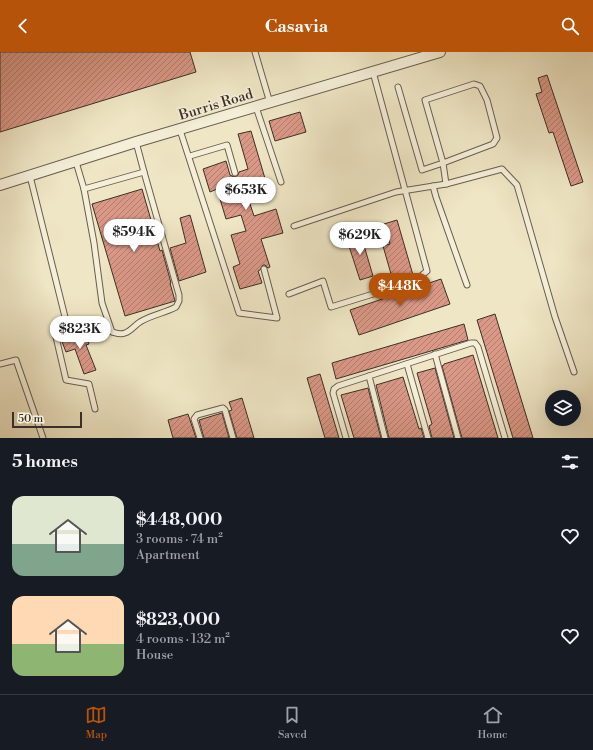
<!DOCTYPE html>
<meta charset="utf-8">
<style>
:root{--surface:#171b24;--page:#242831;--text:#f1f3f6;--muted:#9ea1a6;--line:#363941;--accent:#b45309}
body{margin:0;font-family:"Libre Bodoni",serif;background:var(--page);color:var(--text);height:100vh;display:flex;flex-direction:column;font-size:15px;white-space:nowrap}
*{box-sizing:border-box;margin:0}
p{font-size:13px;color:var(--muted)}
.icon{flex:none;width:22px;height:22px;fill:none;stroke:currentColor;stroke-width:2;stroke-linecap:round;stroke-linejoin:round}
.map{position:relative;height:386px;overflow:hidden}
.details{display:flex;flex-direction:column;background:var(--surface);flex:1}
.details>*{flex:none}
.tools{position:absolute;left:545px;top:338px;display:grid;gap:8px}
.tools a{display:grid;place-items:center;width:36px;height:36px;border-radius:50%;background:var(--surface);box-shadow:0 4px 16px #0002;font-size:20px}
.scale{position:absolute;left:12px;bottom:10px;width:70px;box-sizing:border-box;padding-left:4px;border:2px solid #3b3027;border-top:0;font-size:11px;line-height:14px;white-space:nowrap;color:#3b3027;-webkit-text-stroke:3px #f5efd9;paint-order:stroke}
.price{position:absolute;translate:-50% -34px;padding:0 9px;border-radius:14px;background:#fff;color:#222;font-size:13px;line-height:26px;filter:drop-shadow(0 1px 2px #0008)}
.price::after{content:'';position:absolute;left:50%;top:24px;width:12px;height:9px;margin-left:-6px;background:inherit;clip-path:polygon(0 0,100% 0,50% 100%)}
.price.active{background:var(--accent);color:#fff}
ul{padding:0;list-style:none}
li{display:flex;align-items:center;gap:12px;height:100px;padding:0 12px}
li span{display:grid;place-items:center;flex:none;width:112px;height:80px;border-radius:12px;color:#555}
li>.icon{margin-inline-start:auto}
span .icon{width:48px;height:48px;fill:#fffc;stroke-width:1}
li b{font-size:17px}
h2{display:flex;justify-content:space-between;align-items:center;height:48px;padding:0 12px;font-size:17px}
header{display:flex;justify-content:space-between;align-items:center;height:52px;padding:0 12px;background:var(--accent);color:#fff;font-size:18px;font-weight:600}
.menu{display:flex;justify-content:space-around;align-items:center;height:56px;border-top:1px solid var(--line);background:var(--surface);font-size:11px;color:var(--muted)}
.menu a{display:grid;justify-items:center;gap:2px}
.menu .active{color:var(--accent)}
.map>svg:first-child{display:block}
.building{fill:url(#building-hatch);stroke:#3b3027}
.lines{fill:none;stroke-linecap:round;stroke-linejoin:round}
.service-casing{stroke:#685e4e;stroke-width:7}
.minor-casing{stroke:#685e4e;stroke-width:12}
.service{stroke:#f5efd9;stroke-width:5}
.minor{stroke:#f5efd9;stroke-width:10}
.labels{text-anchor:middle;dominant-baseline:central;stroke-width:3;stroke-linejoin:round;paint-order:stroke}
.street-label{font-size:14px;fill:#3b3027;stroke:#f5efd9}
</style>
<header><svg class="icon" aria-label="back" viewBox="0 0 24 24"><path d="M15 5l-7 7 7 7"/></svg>Casavia<svg class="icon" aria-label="search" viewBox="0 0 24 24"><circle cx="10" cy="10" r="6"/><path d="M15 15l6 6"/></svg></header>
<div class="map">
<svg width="593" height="386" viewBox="0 0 593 386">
<defs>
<pattern id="building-hatch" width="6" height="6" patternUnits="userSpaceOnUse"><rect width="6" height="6" fill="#da9887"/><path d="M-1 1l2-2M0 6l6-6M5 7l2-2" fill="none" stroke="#b27c6e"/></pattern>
</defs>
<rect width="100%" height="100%" fill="#efe6c5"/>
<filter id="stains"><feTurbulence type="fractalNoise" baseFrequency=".005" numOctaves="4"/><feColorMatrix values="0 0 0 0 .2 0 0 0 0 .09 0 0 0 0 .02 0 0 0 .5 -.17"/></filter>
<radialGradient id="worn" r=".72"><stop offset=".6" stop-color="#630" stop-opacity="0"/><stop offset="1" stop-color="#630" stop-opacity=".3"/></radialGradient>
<g class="building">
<path d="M0 0H190L196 20 0 80Z"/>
<path d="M547 23 583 130 571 134 553 80 549 81 536 42 542 40 538 26Z"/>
<path d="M300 60 306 80 275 89 269 69Z"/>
<path d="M251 79 269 140 248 146 254 164 276 157 283 181 261 187 270 215 268 216 265 213H263L260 218 258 219 262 231 240 237 233 215 240 212 231 183 246 179 241 163 226 167 217 137 210 140 203 117 226 109 230 123 234 125 238 123 239 120 248 117 238 82Z"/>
<path d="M142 137 160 199 162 198 171 231H170L175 249 125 264 92 152Z"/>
<path d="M190 163 206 220 179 229 170 196 186 191 180 166Z"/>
<path d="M397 168 413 223 393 229 383 194 390 192 384 172Z"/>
<path d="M360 180 373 224 360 228 346 185Z"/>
<path d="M441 227 450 252 359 283 350 258Z"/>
<path d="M495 262 533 386H513L477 268Z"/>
<path d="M464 272 468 288 336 327 332 311Z"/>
<path d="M84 278 89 292 86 293 96 318 84 322 75 297 66 300 61 287Z"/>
<path d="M473 303 498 386H462L442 314 444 313V312Z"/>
<path d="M435 316 454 386H432L429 374 432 372 417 321Z"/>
<path d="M320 322 339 386H325L307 326Z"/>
<path d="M403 325 419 377 421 376 424 386H389L376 333Z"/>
<path d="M368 336 381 386H354L341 343Z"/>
<path d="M242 346 254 386H237L229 359 232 358 229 350Z"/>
<path d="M222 361 229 386H204L199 368Z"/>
<path d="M188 362 196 386H173L168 368Z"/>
</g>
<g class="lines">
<g class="service-casing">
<g id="service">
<path d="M255 0 270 51"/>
<path d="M398 35 422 118 443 111 493 92 497 86 487 48 480 34 474 32 425 48 443 111 446 132"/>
<path d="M256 55 281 130"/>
<path d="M180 78 239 261 277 266 264 217"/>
<path d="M190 104 227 93 235 121"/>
<path d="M76 110 84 137 144 120 136 90"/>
<path d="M30 124 66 269 56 278V285L66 328 89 332 95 357"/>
<path d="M433 134 436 145 467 233"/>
<path d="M84 137 94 191 102 251 112 280C116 281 120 283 125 281 131 279 135 273 140 270 151 263 165 261 176 255L179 249V243L144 120"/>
<path d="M294 174 396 140 446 132 502 117 517 133 555 265 574 320"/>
<path d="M289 242 323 229 331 255 415 229 427 219 373 20"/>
<path d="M435 302 458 386"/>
<path d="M0 312 16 308 43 386"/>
<path d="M407 312 428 386"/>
<path d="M369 324 385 386"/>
<path d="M200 386 194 367 197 363 223 356 225 358 233 386"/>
<path d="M346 386 333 341 334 337 338 334 471 291H475L478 295 505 386"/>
</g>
</g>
<g class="minor-casing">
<path id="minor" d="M0 133 136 90 440 0"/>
</g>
<use href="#service" class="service"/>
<use href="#minor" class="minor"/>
</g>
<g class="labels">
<g class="street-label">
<text transform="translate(216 53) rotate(-17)">Burris Road</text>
</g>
</g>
<rect width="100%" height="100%" filter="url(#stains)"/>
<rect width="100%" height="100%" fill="url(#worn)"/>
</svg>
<div class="tools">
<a><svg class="icon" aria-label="layers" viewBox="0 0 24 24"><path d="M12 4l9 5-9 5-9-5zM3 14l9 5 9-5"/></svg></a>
</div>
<div class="scale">50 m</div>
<b class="price" style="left:246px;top:159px">$653K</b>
<b class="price" style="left:134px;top:201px">$594K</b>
<b class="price" style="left:360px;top:204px">$629K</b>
<b class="price active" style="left:400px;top:255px">$448K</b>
<b class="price" style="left:80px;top:298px">$823K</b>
</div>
<section class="details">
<h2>5 homes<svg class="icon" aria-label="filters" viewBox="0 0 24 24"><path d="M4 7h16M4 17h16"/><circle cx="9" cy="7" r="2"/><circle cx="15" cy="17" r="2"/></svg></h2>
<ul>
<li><span style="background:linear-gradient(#dfe7d0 60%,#7fa58c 0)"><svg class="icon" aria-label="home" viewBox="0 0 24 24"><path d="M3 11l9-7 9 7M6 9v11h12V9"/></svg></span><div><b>$448,000</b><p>3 rooms · 74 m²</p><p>Apartment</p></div><svg class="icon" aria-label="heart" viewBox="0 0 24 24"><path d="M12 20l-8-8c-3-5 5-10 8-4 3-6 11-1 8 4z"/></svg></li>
<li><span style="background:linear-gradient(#ffd9b3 60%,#8fb573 0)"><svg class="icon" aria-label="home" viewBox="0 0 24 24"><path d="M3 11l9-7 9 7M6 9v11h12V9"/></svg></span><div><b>$823,000</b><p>4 rooms · 132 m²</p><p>House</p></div><svg class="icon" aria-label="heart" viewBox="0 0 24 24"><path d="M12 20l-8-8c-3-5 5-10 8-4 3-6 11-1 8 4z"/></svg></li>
</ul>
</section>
<nav class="menu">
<a class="active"><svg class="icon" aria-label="map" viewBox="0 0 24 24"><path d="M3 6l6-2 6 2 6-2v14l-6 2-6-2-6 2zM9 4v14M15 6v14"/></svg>Map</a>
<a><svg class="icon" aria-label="saved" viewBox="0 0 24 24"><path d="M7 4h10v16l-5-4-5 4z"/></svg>Saved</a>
<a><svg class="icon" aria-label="home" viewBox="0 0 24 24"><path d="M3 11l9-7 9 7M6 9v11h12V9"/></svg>Home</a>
</nav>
